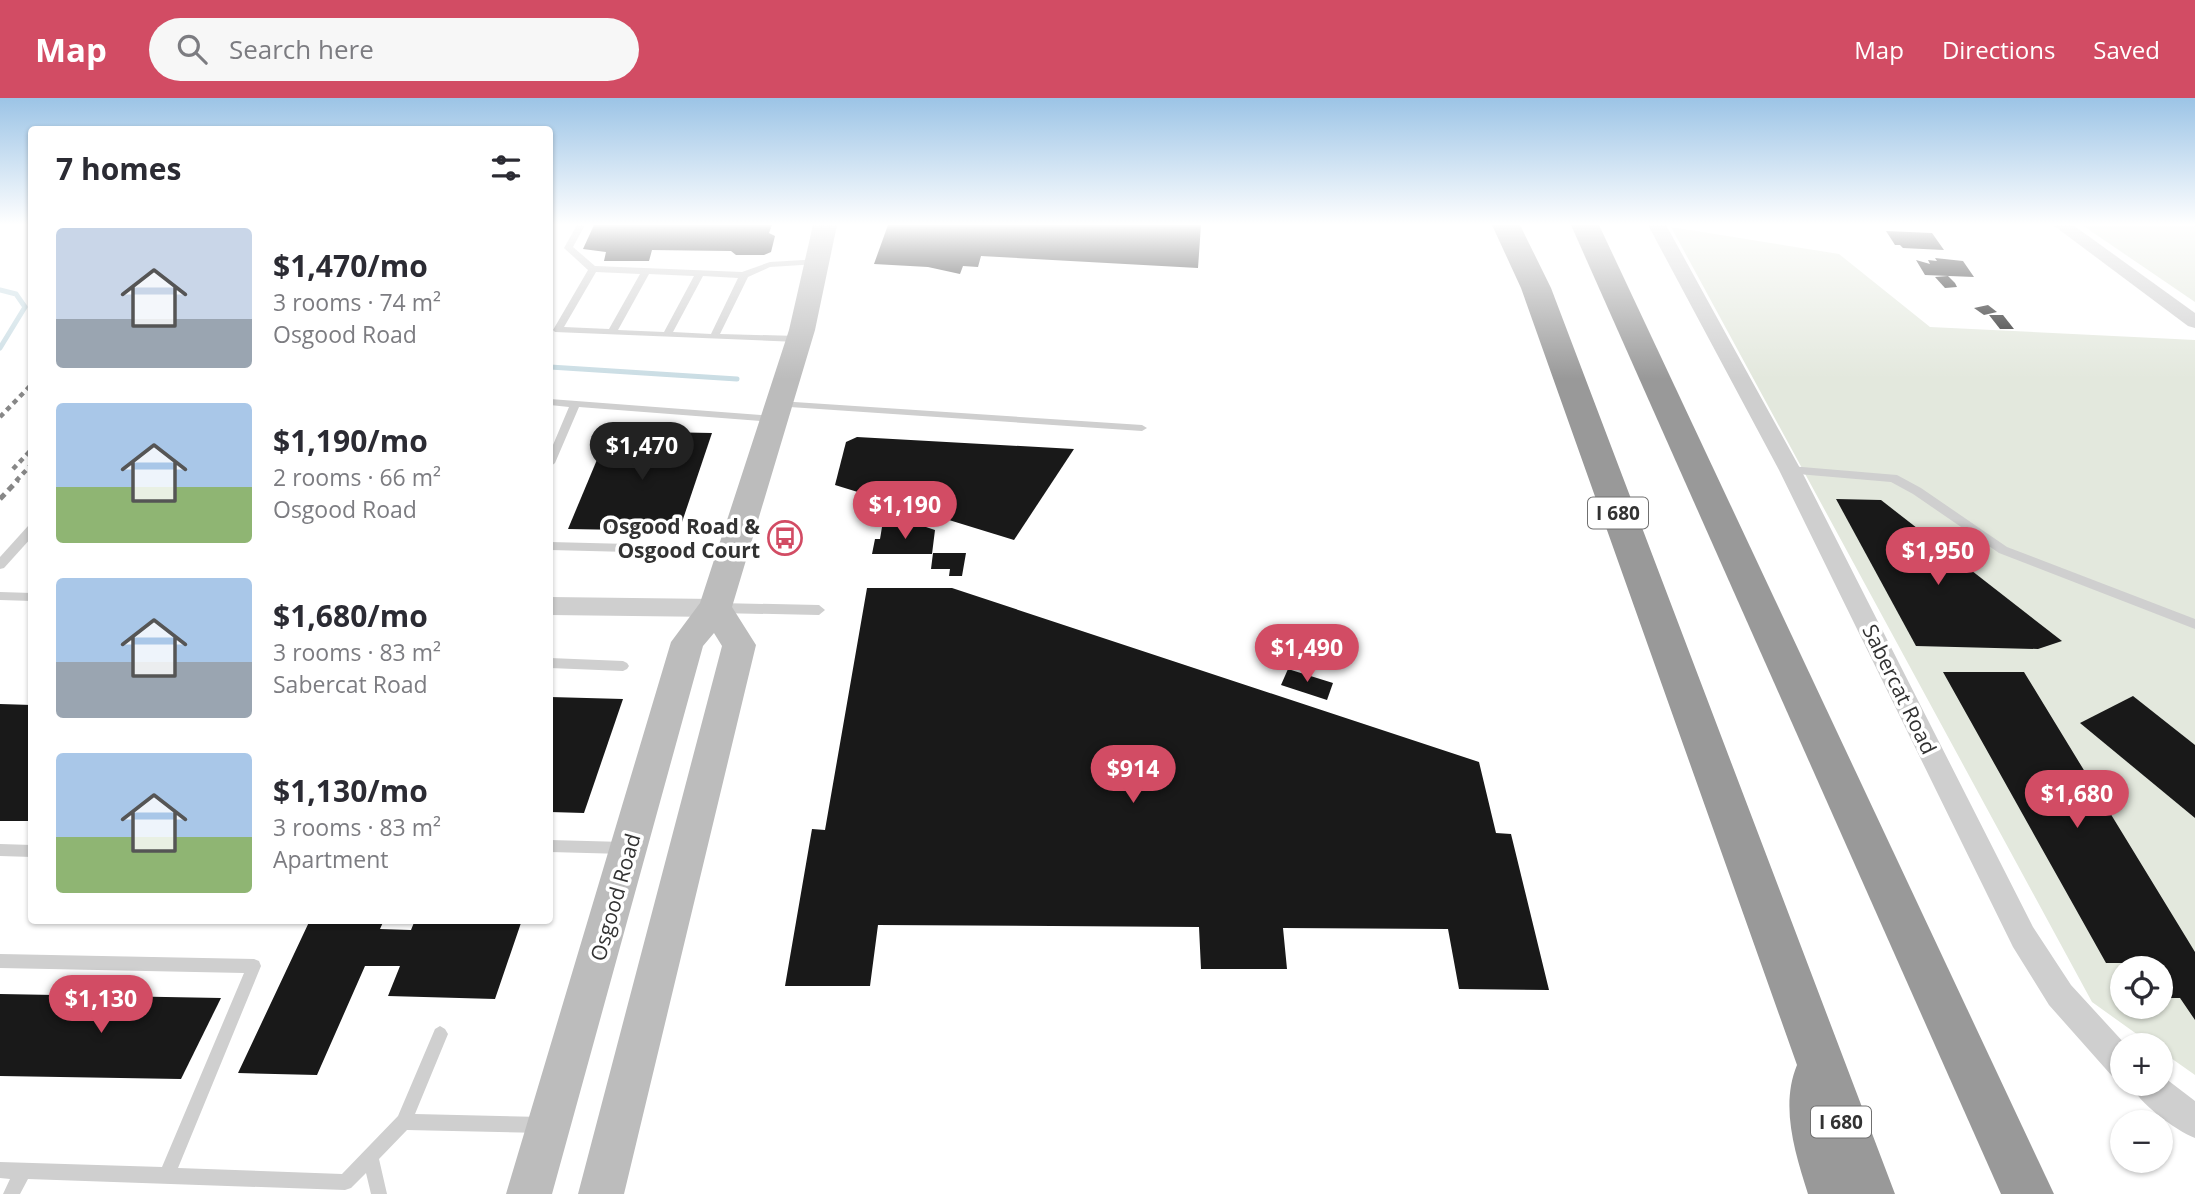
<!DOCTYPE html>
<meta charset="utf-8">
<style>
:root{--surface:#fff;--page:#f7f7f7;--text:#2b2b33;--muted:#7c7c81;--accent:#d24c64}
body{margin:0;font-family:"Open Sans",sans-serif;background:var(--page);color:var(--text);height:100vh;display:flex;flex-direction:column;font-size:26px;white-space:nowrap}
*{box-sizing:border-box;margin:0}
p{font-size:23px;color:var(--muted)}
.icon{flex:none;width:38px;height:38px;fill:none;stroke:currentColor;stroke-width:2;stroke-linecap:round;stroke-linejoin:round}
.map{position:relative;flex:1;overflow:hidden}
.drawer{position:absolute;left:28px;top:28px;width:525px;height:798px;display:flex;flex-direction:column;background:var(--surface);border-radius:7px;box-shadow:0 2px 5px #0004}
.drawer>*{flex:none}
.controls{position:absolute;left:2110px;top:858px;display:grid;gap:14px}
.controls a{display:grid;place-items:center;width:63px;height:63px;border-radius:50%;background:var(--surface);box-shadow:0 2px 5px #0004;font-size:35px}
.price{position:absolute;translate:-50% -60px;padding:0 16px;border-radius:24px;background:var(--accent);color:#fff;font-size:23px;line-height:46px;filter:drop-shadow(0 2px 4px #0008)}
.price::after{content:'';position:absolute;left:50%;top:42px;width:21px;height:16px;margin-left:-10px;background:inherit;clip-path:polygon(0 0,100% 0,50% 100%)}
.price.selected{background:#222;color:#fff}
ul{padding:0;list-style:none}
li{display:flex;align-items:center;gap:21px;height:175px;padding:0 28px}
li span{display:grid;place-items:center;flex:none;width:196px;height:140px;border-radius:7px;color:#555}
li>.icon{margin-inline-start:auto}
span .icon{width:84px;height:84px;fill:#fffc;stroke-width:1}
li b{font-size:30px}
h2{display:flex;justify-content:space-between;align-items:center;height:84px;padding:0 28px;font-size:30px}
header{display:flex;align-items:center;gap:42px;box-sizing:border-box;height:98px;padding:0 35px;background:var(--accent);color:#fff}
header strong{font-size:33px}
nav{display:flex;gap:38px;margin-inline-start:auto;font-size:24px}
.search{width:490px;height:63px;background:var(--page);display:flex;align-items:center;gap:18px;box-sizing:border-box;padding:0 24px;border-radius:38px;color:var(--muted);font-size:26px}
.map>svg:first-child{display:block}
.green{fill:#e3e8dd;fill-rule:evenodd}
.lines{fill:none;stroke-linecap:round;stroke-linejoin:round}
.stream{stroke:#cadde4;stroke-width:5}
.building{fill:#191919}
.service{fill:#cfcfcf;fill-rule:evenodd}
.minor{fill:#cfcfcf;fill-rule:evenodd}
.secondary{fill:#bcbcbc;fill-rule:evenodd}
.motorway{fill:#999;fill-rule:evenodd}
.rail-far1{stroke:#878787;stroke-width:4.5;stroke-dasharray:5 4.5;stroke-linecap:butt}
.rail{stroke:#878787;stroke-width:5;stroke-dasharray:7 5;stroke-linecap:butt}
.labels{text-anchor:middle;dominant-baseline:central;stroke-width:7;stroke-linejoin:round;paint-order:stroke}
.shield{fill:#fff;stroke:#707070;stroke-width:2}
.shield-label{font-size:19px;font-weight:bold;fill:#323232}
.poi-label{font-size:21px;font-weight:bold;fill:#323232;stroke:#fff;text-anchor:end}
.street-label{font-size:21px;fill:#323232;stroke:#fff}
</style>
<header>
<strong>Map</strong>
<div class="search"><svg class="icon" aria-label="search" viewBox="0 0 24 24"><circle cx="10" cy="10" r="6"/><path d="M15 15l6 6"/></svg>Search here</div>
<nav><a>Map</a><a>Directions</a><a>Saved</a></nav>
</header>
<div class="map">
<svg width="2195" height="1096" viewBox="0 0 2195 1096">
<rect width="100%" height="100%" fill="#fff"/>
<g class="green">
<path d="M2082 127H2195V204Z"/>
<path d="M1671 129 1839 156 1930 229 2195 242V977L2161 953V947H2152L2092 904ZM2123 870H2161V908H2123Z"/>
</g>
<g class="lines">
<g class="stream">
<path d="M0 192 16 196 25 209 0 250"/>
<path d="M550 269 737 281"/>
</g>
</g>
<g class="building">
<path d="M594 127H772L769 135 775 138 771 154 764 157H736L731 153 652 152 649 163H604L606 154 583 151Z"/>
<path d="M888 127H1201L1198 170 981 158 978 169 963 168 960 176 928 169 874 166Z"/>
<path d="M1886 133 1932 135 1944 152 1903 150 1900 147H1895Z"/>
<path d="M1935 160 1963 163 1974 179 1925 177 1916 162 1930 166 1928 162 1937 163Z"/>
<path d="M1948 178 1955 185 1957 189 1945 190 1935 179Z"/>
<path d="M1988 207 1997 214 1984 217 1974 210Z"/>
<path d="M1989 217H2003L2014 231H2000Z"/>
<path d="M609 333 712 335 679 433 568 431Z"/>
<path d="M857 339 1074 351 1014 442 835 387 846 344Z"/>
<path d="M1836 401 1881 402 2062 543 2038 551 1916 548Z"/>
<path d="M882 429H926L935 432 932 456H872L875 441H880Z"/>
<path d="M933 455H966L962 478H949L950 471H931Z"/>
<path d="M867 490H952L1479 664 1496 735 1511 736 1549 892 1459 891 1448 831 1283 830 1287 871H1201L1199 829 878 827 870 888H785L812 731 825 732Z"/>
<path d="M1288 571 1333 585 1327 602 1281 587Z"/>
<path d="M1943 574H2024L2195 854V922L2180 900H2161V870H2124L2122 865H2106Z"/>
<path d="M2133 598 2195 647V720L2080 625Z"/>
<path d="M550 599 623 601 584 715 550 714Z"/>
<path d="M0 606 32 607V723H0Z"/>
<path d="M310 822H384L380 831 411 832 415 822H522L495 901 388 898 400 868H365L317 977 238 975Z"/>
<path d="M0 896 221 900 181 981 0 978Z"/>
</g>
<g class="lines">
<g class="service">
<path d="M577 127H585L573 149 595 168 742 174 770 164 820 161 822 163 817 166 770 169 748 179 720 236 798 238 803 241 798 244 555 234 553 232 588 172 564 150ZM596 174 640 176 609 231 564 229ZM649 176 694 178 664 234 618 232ZM703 178 738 180 711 236 673 234Z"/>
<path d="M550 301 774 318 779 321 774 324 579 309 555 365 550 369V354L569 309 550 307Z"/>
<path d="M779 303 1142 327 1147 330 1142 333 775 308 774 306Z"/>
<path d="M1790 368 1897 377 1921 390 2007 449 2195 521V531L1999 455 1913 396 1891 384 1786 375 1785 372 1786 369Z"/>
<path d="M32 427V439L4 470 0 471V459L28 428Z"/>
<path d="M550 444 669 447 675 451 669 455 550 452Z"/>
<path d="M0 494 32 495V503L0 502Z"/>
<path d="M718 505 819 507 825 512 819 517 718 515 712 510Z"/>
<path d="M550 560 623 563 627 565 629 568 627 571 623 573 550 570Z"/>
<path d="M550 742 624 744 629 746 631 750 629 754 624 756 550 754Z"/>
<path d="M0 746 32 747V759L0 758Z"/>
<path d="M0 856 254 861 259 863 261 868 178 1070 342 1076 398 1018 435 931 440 928 445 931 448 936 415 1016 543 1019 549 1021 551 1027 549 1033 543 1035 407 1032 379 1061 387 1096H371L366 1075 351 1090 345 1092 28 1081 20 1096H3L10 1081 0 1080V1064L162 1069 244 875 0 870Z"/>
</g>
<g class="minor">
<path d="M1648 127H1666L1801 372 2033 829 2071 887 2126 947H2123V983L2112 978 2049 907 2013 849 1779 372Z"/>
<path d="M2053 127H2073L2195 215V230L2188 228Z"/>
<path d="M550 499 715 501 723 504 727 510 723 516 715 519 550 517Z"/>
<path d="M2161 977 2195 1003V1040C2175 1032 2138 1005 2130 985H2161Z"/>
</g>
<path class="secondary" d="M813 127H837L815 232 732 509 756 547 624 1096H578L722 548 714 535 703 548 552 1096H506L671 544 700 505 789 232Z"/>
<g class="motorway">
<path d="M1492 127H1520L1551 190 1895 1096H1808C1795 1055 1780 1008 1797 967L1521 190Z"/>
<path d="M1571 127H1599L2054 1096H2001Z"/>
</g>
<g class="rail-far1">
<path d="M0 319 32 286"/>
<path d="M13 371 32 351"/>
<path d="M16 383 32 366"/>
</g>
<path class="rail" d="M0 401 18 382"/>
</g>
<linearGradient id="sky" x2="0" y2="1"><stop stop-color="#9cc4e6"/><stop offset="0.45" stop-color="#fff"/><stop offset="1" stop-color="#fff" stop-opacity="0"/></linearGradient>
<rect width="2195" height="281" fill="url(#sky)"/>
<defs>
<g id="bus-ring" transform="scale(1.75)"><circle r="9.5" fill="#fff" stroke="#d24c64" stroke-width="1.5"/><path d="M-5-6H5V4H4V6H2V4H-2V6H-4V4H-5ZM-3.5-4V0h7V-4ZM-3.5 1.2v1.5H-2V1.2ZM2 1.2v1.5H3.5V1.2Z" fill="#d24c64"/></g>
</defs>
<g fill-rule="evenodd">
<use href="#bus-ring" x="785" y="440"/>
</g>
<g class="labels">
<g class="shield">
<rect x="1588" y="399.5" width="60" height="31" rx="5"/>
<rect x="1811" y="1008.5" width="60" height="31" rx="5"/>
</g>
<g class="shield-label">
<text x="1618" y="415">I 680</text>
<text x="1841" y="1024">I 680</text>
</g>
<g class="poi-label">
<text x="760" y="428">Osgood Road &amp;<tspan x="760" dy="24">Osgood Court</tspan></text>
</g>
<g class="street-label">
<text transform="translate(1900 591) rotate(64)">Sabercat Road</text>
<text transform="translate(615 799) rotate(-74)">Osgood Road</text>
</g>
</g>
</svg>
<div class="controls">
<a><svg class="icon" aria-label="locate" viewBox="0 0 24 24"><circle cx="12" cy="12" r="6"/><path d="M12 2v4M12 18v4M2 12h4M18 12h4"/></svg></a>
<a>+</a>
<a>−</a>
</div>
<b class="price selected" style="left:642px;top:384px">$1,470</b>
<b class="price" style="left:905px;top:443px">$1,190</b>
<b class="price" style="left:1938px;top:489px">$1,950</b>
<b class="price" style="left:1307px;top:586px">$1,490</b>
<b class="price" style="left:1133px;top:707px">$914</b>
<b class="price" style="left:2077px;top:732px">$1,680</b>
<b class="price" style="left:101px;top:937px">$1,130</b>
<section class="drawer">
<h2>7 homes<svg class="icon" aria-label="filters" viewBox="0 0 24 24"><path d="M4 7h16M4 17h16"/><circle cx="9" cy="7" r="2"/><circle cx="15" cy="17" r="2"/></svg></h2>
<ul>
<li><span style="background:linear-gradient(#c9d6e8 65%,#9aa5b1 0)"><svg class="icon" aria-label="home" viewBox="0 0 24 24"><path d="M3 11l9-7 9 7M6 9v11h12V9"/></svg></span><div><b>$1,470/mo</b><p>3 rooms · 74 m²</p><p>Osgood Road</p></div></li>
<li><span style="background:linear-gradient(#a9c7e8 60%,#8fb573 0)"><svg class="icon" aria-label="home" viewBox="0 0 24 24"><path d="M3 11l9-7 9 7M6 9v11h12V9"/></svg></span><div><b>$1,190/mo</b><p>2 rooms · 66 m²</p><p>Osgood Road</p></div></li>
<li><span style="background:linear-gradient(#a9c7e8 60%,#9aa5b1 0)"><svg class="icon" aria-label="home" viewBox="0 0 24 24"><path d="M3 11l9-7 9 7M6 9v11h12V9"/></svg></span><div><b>$1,680/mo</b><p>3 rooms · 83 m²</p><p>Sabercat Road</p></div></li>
<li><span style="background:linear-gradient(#a9c7e8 60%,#8fb573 0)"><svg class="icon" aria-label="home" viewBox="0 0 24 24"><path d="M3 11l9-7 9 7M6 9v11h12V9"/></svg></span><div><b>$1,130/mo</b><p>3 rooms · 83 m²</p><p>Apartment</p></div></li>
</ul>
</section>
</div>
